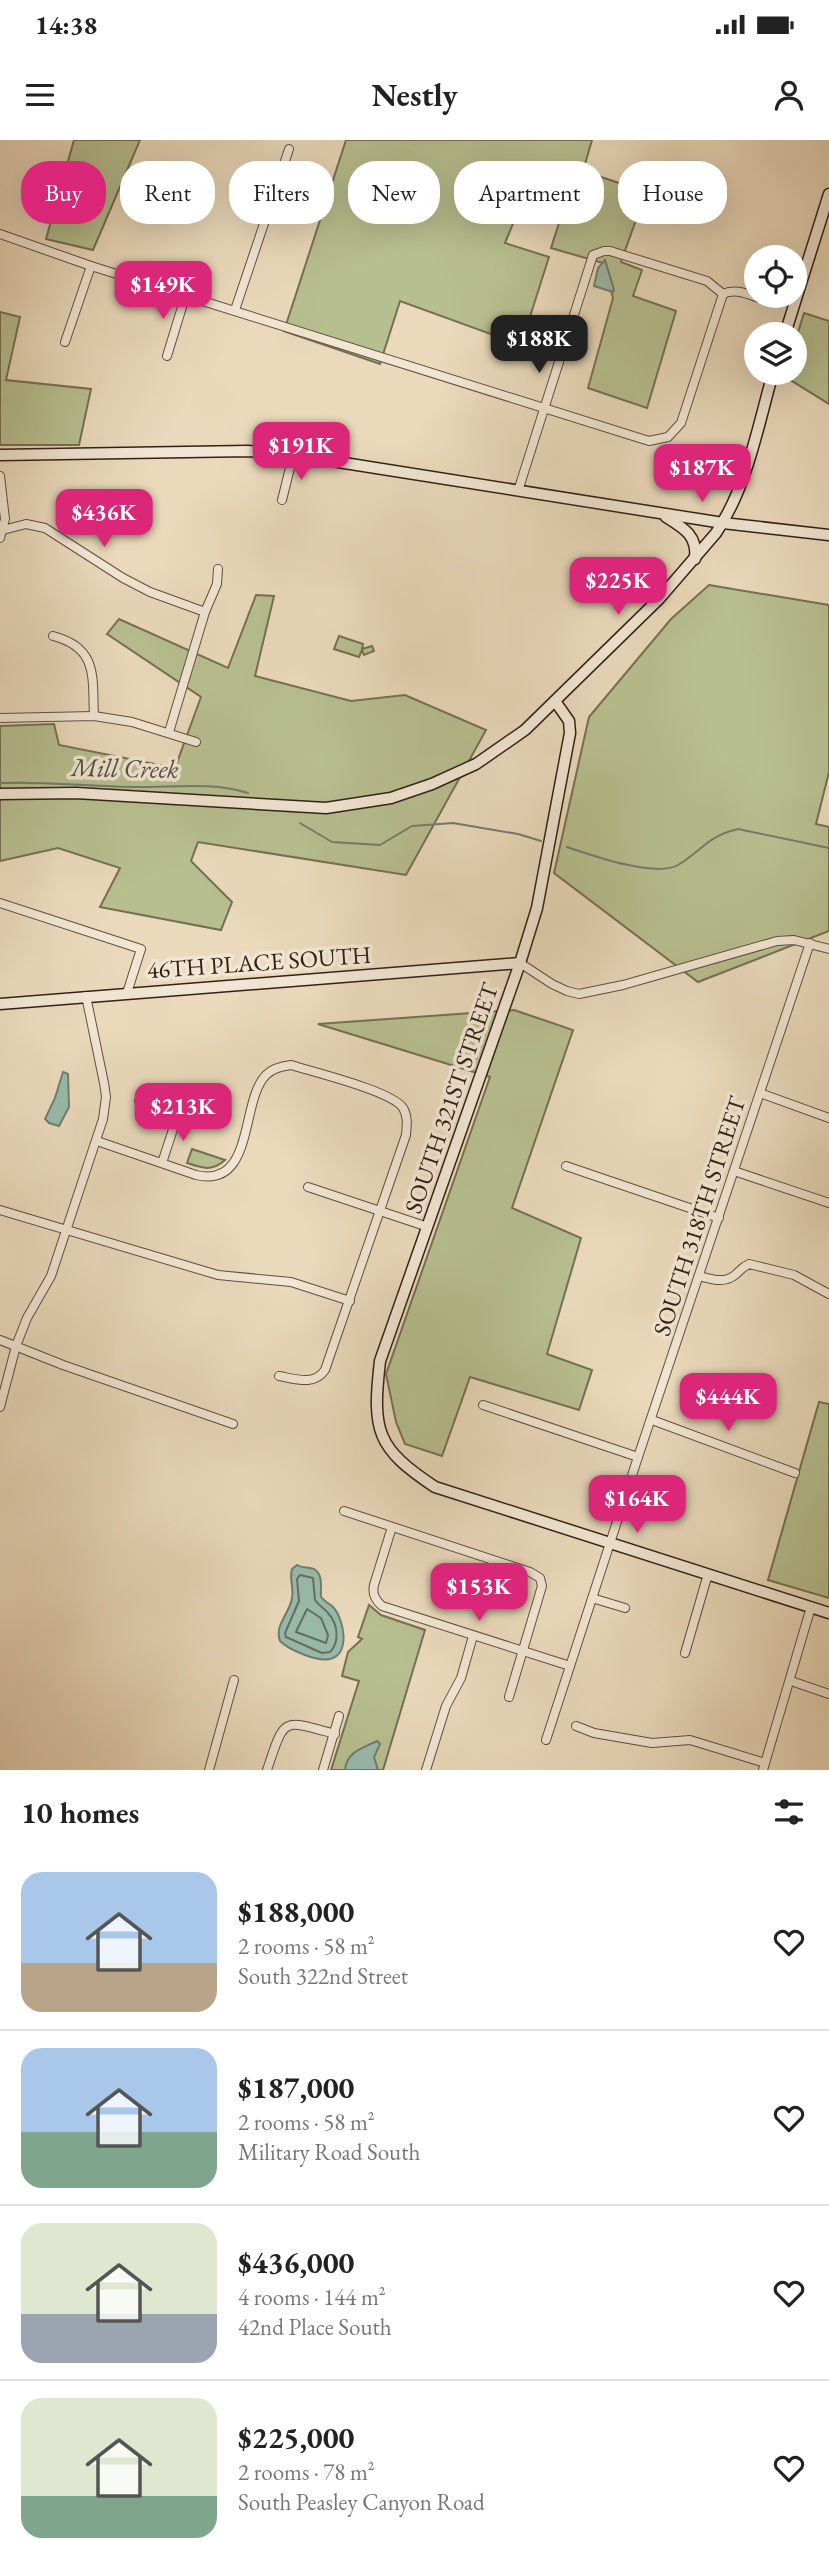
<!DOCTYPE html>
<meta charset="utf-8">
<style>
:root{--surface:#fff;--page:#f6f6f6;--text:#222;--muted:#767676;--line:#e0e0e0;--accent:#db2777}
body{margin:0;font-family:"EB Garamond",serif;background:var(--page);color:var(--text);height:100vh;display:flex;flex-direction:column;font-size:26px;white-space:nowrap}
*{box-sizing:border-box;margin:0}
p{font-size:23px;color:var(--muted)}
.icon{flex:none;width:38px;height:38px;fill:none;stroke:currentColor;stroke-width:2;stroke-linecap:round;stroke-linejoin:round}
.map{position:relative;height:1630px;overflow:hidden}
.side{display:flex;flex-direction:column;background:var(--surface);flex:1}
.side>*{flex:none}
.top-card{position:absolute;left:21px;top:21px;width:788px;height:63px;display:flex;gap:14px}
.tools{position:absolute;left:744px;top:105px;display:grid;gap:14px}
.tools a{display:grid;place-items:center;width:63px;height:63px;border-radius:50%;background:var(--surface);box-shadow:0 7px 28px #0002;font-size:35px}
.price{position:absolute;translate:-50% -60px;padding:0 16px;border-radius:14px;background:var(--accent);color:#fff;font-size:23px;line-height:46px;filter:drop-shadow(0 2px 4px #0008)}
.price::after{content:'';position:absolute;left:50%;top:42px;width:21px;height:16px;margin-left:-10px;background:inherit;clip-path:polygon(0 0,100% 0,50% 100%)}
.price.selected{background:#222;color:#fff}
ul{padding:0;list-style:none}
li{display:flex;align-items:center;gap:21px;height:175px;padding:0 21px}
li+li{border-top:2px solid var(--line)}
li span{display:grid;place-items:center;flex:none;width:196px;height:140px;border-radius:21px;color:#555}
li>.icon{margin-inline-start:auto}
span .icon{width:84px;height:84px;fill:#fffc;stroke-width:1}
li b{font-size:30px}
h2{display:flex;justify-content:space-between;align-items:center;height:84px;padding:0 21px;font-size:30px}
.tag{padding:0 24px;border-radius:28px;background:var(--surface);box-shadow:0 7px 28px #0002;font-size:24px;line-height:63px}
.tag.selected{background:var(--accent);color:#fff}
.status{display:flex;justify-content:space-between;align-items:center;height:49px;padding:0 35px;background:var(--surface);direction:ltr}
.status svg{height:19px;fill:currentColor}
header{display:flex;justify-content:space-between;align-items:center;height:91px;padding:0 21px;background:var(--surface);font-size:32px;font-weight:700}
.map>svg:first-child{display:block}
.green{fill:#b7bf90;stroke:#757054;stroke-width:2}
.water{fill:#99bbab;stroke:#707d70;stroke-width:2}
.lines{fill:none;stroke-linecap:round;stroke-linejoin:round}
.shore{stroke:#666e61;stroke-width:2}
.stream{stroke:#707d70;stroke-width:2}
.street-casing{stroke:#614e40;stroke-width:10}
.secondary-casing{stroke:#332017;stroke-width:13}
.street{stroke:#f1e6d3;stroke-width:8}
.secondary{stroke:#f1e6d3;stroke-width:10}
.labels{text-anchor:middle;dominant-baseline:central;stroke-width:7;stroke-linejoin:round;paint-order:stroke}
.street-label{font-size:24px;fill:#332017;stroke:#f1e6d3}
.water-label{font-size:26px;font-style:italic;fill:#524e43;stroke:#f1e6d3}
</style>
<div class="status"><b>14:38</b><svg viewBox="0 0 49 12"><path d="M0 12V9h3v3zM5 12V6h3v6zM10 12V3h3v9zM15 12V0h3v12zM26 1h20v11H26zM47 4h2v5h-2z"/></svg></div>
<header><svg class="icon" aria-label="menu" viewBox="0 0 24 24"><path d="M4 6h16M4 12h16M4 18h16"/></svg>Nestly<svg class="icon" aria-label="person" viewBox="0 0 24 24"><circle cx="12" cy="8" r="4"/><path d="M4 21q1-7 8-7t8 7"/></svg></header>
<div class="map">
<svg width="829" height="1630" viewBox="0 0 829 1630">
<rect width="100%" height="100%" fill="#ead9bb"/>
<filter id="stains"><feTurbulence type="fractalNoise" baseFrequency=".00286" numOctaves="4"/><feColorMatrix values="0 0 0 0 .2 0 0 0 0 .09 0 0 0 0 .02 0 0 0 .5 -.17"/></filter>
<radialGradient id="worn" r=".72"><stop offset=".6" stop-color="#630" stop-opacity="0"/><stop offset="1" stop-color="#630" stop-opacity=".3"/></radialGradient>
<g class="green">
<path d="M74 0H140L93 110 46 99Z"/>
<path d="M346 0H592L583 31 646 52 621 122 642 130 633 156 676 171 647 268 588 248 613 158 603 123 551 108 567 58 529 45 505 103 549 117 521 205 400 161 380 224 284 191Z"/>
<path d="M0 172 20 177 6 240 91 249 79 305H0Z"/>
<path d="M804 173 829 181V264L784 236 785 233H794L795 202Z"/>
<path d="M709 445 829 465V632L816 684 829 687V791L698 842 554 733 589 577 671 479Z"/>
<path d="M256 455 274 456 255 536 351 561 405 555 486 590 406 735 198 702 191 721 232 762 221 790 100 767 120 728 58 708 0 721V586L54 584 59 605 175 628 201 557 107 494 119 479 228 528Z"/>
<path d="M339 496 363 504 362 509 372 506 374 511 364 515 362 510 359 517 334 509Z"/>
<path d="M514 870 573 890 512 1068 581 1098 547 1214 592 1230 579 1270 470 1237 442 1316 405 1304 396 1282 386 1234 490 937 318 884Z"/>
<path d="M192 1009 225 1020C212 1032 202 1028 187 1023Z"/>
<path d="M819 1262 829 1264V1458L768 1440Z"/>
<path d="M369 1465 381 1475 425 1490 383 1630H331L359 1541 342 1536 348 1512 362 1499 358 1497Z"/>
</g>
<g class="water">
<path d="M605 120 614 150 613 152 594 146 598 128Z"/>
<path d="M63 932 68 934 69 967 59 986 49 983 45 979 55 958Z"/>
<path d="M297 1425C302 1428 308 1427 314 1429 324 1435 320 1448 321 1457 325 1462 329 1463 333 1467 344 1479 351 1514 330 1519 317 1522 289 1510 280 1501 274 1485 290 1473 292 1458 294 1447 289 1440 292 1429Z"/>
<path d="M377 1601 380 1604 374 1617 378 1630H345C346 1612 363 1608 377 1601Z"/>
</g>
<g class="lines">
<g class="shore">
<path d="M300 1435 313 1438 315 1460C319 1466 324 1468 328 1473 338 1484 340 1502 330 1512L322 1513 286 1497 285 1493 299 1461 297 1439Z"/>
<path d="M307 1469 321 1478 328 1495 326 1503 296 1492Z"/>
</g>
<g class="stream">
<path d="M0 643C47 641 93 647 140 647 175 647 214 642 248 653"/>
<path d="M300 683 332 702 380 705 412 686 453 683 518 694 541 701"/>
<path d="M567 707C591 715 655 738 678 725 702 711 707 696 738 689L829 708"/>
</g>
<g class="street-casing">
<g id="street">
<path d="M0 94 91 126 649 301 668 297 681 283 723 154"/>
<path d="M723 154C735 148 747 154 759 158"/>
<path d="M235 170 289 9"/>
<path d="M65 202 91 126"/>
<path d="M167 216 186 154"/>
<path d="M0 336 5 379 0 398"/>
<path d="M518 351 593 115 604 111H610L707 141 723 154"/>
<path d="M282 360 293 316"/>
<path d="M3 390 26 384 45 388 123 438 150 452 205 472"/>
<path d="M53 496C99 508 92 538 94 576"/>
<path d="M0 578 94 576 132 582 196 602"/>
<path d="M169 592 205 472 217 444 218 429"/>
<path d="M0 763 141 809 127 853"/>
<path d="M520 823 552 844 567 851 579 854 623 845 777 801 794 800 829 809"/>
<path d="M760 953 829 978"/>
<path d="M139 961 198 980"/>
<path d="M97 1001 196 1035C255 1049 240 961 266 935 273 928 282 926 291 925 313 932 392 951 403 968 408 976 407 985 406 995L325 1230C314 1246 296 1239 279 1236"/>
<path d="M162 1023 178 974"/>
<path d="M566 1026 719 1078"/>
<path d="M734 1031 829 1063"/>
<path d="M308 1047 428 1087"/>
<path d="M0 1070 218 1135 291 1142 350 1161"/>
<path d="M699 1136C711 1139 724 1144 735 1135 740 1131 742 1127 749 1124L794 1135 829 1154"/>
<path d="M0 1200 63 1225 233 1284"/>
<path d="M483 1265 638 1317"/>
<path d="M0 1267 16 1206 27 1178 51 1136 103 979 106 957 104 943 86 856"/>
<path d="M652 1280 795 1333"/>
<path d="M344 1371 530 1432 540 1438 542 1446 509 1557"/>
<path d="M392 1387 374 1445C372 1454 375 1460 382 1466L570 1526"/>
<path d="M592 1458 625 1468"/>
<path d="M685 1513 708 1434"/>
<path d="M791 1541 829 1554"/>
<path d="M576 1586 594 1593 652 1603 690 1600 765 1623"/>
<path d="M546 1600 638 1317 810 803"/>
<path d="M209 1630 234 1540"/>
<path d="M267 1630C285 1577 281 1579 335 1594"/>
<path d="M323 1630 339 1576"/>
<path d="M426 1630 446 1566 461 1538 473 1496"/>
<path d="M763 1630 811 1467"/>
</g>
</g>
<g class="secondary-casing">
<g id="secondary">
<path d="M785 194 829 54"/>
<path d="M0 315 248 311 300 316 723 383 829 395"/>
<path d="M666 377C684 388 698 396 695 419"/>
<path d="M555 561 569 581 570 593 537 768 520 823 380 1221C372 1291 376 1308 435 1347L829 1473"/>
<path d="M0 654 76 653 326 668 391 658 432 644 476 624 525 590 659 459 716 393C747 347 758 286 773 233"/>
<path d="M0 864 520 823"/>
</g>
</g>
<use href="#street" class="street"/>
<use href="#secondary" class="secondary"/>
</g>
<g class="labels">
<g class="street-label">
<text transform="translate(259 822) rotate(-4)">46TH PLACE SOUTH</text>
<text transform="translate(451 958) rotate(-71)">SOUTH 321ST STREET</text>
<text transform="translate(699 1076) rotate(-72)">SOUTH 318TH STREET</text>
</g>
<g class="water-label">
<text transform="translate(125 628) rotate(1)">Mill Creek</text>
</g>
</g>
<rect width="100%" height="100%" filter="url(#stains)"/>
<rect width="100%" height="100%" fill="url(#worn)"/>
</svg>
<div class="tools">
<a><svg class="icon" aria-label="locate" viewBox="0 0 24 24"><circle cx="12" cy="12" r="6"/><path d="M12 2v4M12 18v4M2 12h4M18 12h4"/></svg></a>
<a><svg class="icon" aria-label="layers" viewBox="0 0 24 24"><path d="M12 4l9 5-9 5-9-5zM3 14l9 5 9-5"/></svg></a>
</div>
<b class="price" style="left:163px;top:181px">$149K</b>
<b class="price selected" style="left:539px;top:235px">$188K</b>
<b class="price" style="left:301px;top:342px">$191K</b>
<b class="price" style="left:702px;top:364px">$187K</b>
<b class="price" style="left:104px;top:409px">$436K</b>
<b class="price" style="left:618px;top:477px">$225K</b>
<b class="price" style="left:183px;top:1003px">$213K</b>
<b class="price" style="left:728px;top:1293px">$444K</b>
<b class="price" style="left:637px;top:1395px">$164K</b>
<b class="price" style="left:479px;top:1483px">$153K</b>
<div class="top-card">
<a class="tag selected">Buy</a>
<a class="tag">Rent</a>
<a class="tag">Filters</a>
<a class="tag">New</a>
<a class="tag">Apartment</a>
<a class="tag">House</a>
</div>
</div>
<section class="side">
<h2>10 homes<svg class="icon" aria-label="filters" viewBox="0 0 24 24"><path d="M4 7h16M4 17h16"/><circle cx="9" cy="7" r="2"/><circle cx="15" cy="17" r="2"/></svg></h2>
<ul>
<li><span style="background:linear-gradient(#a9c7e8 65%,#b9a48a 0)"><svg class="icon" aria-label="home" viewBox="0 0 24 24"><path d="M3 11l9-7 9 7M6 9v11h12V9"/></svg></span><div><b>$188,000</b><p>2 rooms · 58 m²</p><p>South 322nd Street</p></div><svg class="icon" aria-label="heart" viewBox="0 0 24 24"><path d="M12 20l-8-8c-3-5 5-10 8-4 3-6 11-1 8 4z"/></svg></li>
<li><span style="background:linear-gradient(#a9c7e8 60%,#7fa58c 0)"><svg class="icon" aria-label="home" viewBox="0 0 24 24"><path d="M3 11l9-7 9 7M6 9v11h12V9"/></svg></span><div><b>$187,000</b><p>2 rooms · 58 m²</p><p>Military Road South</p></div><svg class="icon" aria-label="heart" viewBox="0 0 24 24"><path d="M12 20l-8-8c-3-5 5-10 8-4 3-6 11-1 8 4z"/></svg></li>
<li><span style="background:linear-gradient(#dfe7d0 65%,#9aa5b1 0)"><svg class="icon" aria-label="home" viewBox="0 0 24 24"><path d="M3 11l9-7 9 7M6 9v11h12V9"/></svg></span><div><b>$436,000</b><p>4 rooms · 144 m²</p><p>42nd Place South</p></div><svg class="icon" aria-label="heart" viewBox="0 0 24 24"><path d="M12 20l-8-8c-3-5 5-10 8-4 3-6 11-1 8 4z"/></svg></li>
<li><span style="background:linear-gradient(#dfe7d0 70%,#7fa58c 0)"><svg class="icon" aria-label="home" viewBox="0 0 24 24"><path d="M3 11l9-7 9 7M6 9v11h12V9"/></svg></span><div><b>$225,000</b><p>2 rooms · 78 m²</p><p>South Peasley Canyon Road</p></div><svg class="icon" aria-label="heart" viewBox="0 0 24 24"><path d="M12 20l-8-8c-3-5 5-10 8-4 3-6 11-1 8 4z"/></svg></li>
</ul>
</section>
